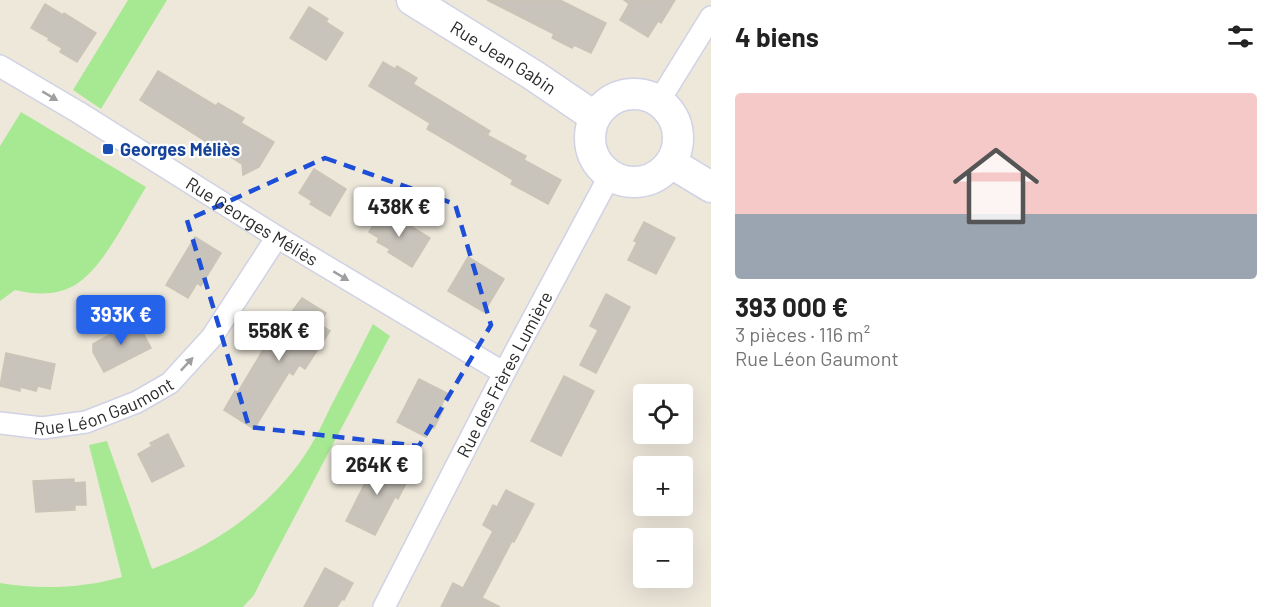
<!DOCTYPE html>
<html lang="fr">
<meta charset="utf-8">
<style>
:root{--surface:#fff;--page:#f2f2f2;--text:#222;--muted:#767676;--line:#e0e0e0;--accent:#2563eb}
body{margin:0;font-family:Barlow,sans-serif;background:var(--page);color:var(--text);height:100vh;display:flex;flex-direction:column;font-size:22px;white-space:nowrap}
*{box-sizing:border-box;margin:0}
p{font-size:20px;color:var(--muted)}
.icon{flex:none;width:33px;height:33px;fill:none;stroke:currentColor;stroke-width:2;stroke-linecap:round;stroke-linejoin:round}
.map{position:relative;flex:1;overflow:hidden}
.sheet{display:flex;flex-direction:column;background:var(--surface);width:570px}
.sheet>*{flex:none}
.controls{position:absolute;left:633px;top:384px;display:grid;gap:12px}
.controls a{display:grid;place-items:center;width:60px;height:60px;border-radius:6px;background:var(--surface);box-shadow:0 6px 24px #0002;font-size:30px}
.price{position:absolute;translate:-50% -51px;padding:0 14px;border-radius:6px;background:#fff;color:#222;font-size:20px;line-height:39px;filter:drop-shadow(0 2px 3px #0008)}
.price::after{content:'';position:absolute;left:50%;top:36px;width:18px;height:14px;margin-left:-9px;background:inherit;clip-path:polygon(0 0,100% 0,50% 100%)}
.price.active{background:var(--accent);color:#fff}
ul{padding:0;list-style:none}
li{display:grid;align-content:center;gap:12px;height:318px;padding:0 24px}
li+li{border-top:2px solid var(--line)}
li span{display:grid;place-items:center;height:186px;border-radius:6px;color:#555}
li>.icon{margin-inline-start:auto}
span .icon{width:108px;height:108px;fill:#fffc;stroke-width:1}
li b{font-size:26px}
h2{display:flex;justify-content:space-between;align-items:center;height:72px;padding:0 24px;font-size:26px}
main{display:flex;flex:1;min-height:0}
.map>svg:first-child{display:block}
.green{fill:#a7e993}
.building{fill:#c9c4bb;stroke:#c9c4b5;stroke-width:1.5}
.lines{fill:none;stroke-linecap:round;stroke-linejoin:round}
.street-casing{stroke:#d0d2e5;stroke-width:24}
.secondary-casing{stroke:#d0d2e5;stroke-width:33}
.street{stroke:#fff;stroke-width:21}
.secondary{stroke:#fff;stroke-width:30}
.oneway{fill:#9f9f9f}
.marked{fill:none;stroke:#1d4ed8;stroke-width:4.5;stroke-dasharray:12 8;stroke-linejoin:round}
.transit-dot{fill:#1a4fb4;stroke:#fff;stroke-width:2}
.labels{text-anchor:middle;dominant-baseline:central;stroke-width:4.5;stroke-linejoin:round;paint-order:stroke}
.street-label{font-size:18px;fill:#2a2a2a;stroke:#fff}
.transit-label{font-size:18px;font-weight:bold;fill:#164399;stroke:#fff;text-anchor:start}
</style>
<main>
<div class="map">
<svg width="711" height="607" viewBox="0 0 711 607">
<rect width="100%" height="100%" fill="#eee8db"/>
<g class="green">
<path d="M128 0H167L101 109 73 90Z"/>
<path d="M21 112 146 187C136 203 127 220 117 236 90 279 70 303 15 290L0 301V146Z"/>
<path d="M373 324 390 336 265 573 254 595 243 607H0V583C40 590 83 588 122 577L89 445 107 441 152 569C215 546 274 505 310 447 318 434 324 420 331 406 345 379 359 352 373 324Z"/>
</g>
<g class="building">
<path d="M487 0H560L606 23 591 53 574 45 572 48 552 38 554 34Z"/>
<path d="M624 0H675L661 23 658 21 648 37 620 20 629 4Z"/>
<path d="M45 4 63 15 64 13 96 33 77 62 60 52 62 48 48 40 49 38 31 28Z"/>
<path d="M309 7 328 19 326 22 343 33 326 60 290 38Z"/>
<path d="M383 62 395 69 397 66 417 78 413 84 490 131 487 135 526 156 524 160 561 180 548 204 511 184 513 180 427 129 430 123 369 86Z"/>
<path d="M158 71 216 106 218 103 244 118 241 123 274 142 259 167 243 175 242 164 140 100Z"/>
<path d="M314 169 346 189 330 216 310 204 312 201 299 193Z"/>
<path d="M383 209 430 238 412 267 388 252 390 249 377 242 379 238 369 232Z"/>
<path d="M644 222 675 238 656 274 628 260 637 242 634 241Z"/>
<path d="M195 237 221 253 201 286 197 283 188 298 166 285Z"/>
<path d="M468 257 504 279 484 312 448 291Z"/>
<path d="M606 294 630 307 596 373 580 365 598 330 590 326Z"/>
<path d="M302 298 326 313 319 324 330 331 305 369 299 365 293 375 289 372 254 429 224 410 235 391 238 392 266 345 264 344 275 327 279 329Z"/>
<path d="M136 320 151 348 104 372 93 352V344Z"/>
<path d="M6 353 55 364 50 389 38 386 36 391 20 387V391L0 386Z"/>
<path d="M564 376 594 391 561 456 531 441Z"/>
<path d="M419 379 447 393 441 407 444 408 434 428 431 427 426 437 397 422Z"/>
<path d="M168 434 184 466 152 482 138 454 152 446 150 443Z"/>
<path d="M380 457 398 466 395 470 409 477 398 499 395 497 375 535 346 521 376 461 378 462Z"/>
<path d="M74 479V483L85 482 86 505H75V510L36 512 33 481Z"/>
<path d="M506 490 534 504 514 542 512 541 482 598 500 607H441L453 583 463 588 493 531 483 525 493 505 497 507Z"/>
<path d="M325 568 353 583 344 600 342 599 337 607H304Z"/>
</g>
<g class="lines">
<g class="street-casing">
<g id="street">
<path id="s1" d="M0 66 78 112 277 237 504 373"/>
<path d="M659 101 711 17"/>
<path id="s2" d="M0 423 42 428 86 422 137 402 170 383 212 337 277 237"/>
<path id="s3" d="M384 607 504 373 610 175"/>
</g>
</g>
<g class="secondary-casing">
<g id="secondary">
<path id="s4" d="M412 0 533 75 595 117"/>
<circle cx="634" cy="138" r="44"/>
<path d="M671 163 711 187"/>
</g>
</g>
<use href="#street" class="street"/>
<use href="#secondary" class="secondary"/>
</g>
<defs><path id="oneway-solid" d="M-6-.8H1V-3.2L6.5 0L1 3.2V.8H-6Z" transform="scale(1.5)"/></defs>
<g class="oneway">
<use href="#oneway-solid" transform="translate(50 96) rotate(31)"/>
<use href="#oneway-solid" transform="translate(341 276) rotate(31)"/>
<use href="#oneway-solid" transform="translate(187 364) rotate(-47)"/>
</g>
<path class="marked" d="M325 158 455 204 491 325 419 446 249 427 187 220Z"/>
<rect class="transit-dot" x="102" y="143" width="12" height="12" rx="3"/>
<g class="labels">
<g class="street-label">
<text stroke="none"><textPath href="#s4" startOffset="108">Rue Jean Gabin</textPath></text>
<text stroke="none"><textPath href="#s1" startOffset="296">Rue Georges Méliès</textPath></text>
<text stroke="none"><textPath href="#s3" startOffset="262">Rue des Frères Lumière</textPath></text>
<text stroke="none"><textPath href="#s2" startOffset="108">Rue Léon Gaumont</textPath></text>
</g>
<g class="transit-label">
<text x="120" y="149">Georges Méliès</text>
</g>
</g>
</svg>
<div class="controls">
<a><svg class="icon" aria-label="locate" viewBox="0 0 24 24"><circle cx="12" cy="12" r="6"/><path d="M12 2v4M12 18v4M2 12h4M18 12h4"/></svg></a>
<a>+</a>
<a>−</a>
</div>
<b class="price" style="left:399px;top:238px">438K €</b>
<b class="price active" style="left:121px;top:346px">393K €</b>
<b class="price" style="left:279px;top:362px">558K €</b>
<b class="price" style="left:377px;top:496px">264K €</b>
</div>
<section class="sheet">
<h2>4 biens<svg class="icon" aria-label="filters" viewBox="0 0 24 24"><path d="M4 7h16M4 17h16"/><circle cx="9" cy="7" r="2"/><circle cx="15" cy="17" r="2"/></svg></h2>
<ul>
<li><span style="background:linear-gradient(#f6c9c9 65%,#9aa5b1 0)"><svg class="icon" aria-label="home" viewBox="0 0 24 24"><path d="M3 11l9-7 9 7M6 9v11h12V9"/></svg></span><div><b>393 000 €</b><p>3 pièces · 116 m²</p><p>Rue Léon Gaumont</p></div></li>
</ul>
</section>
</main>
